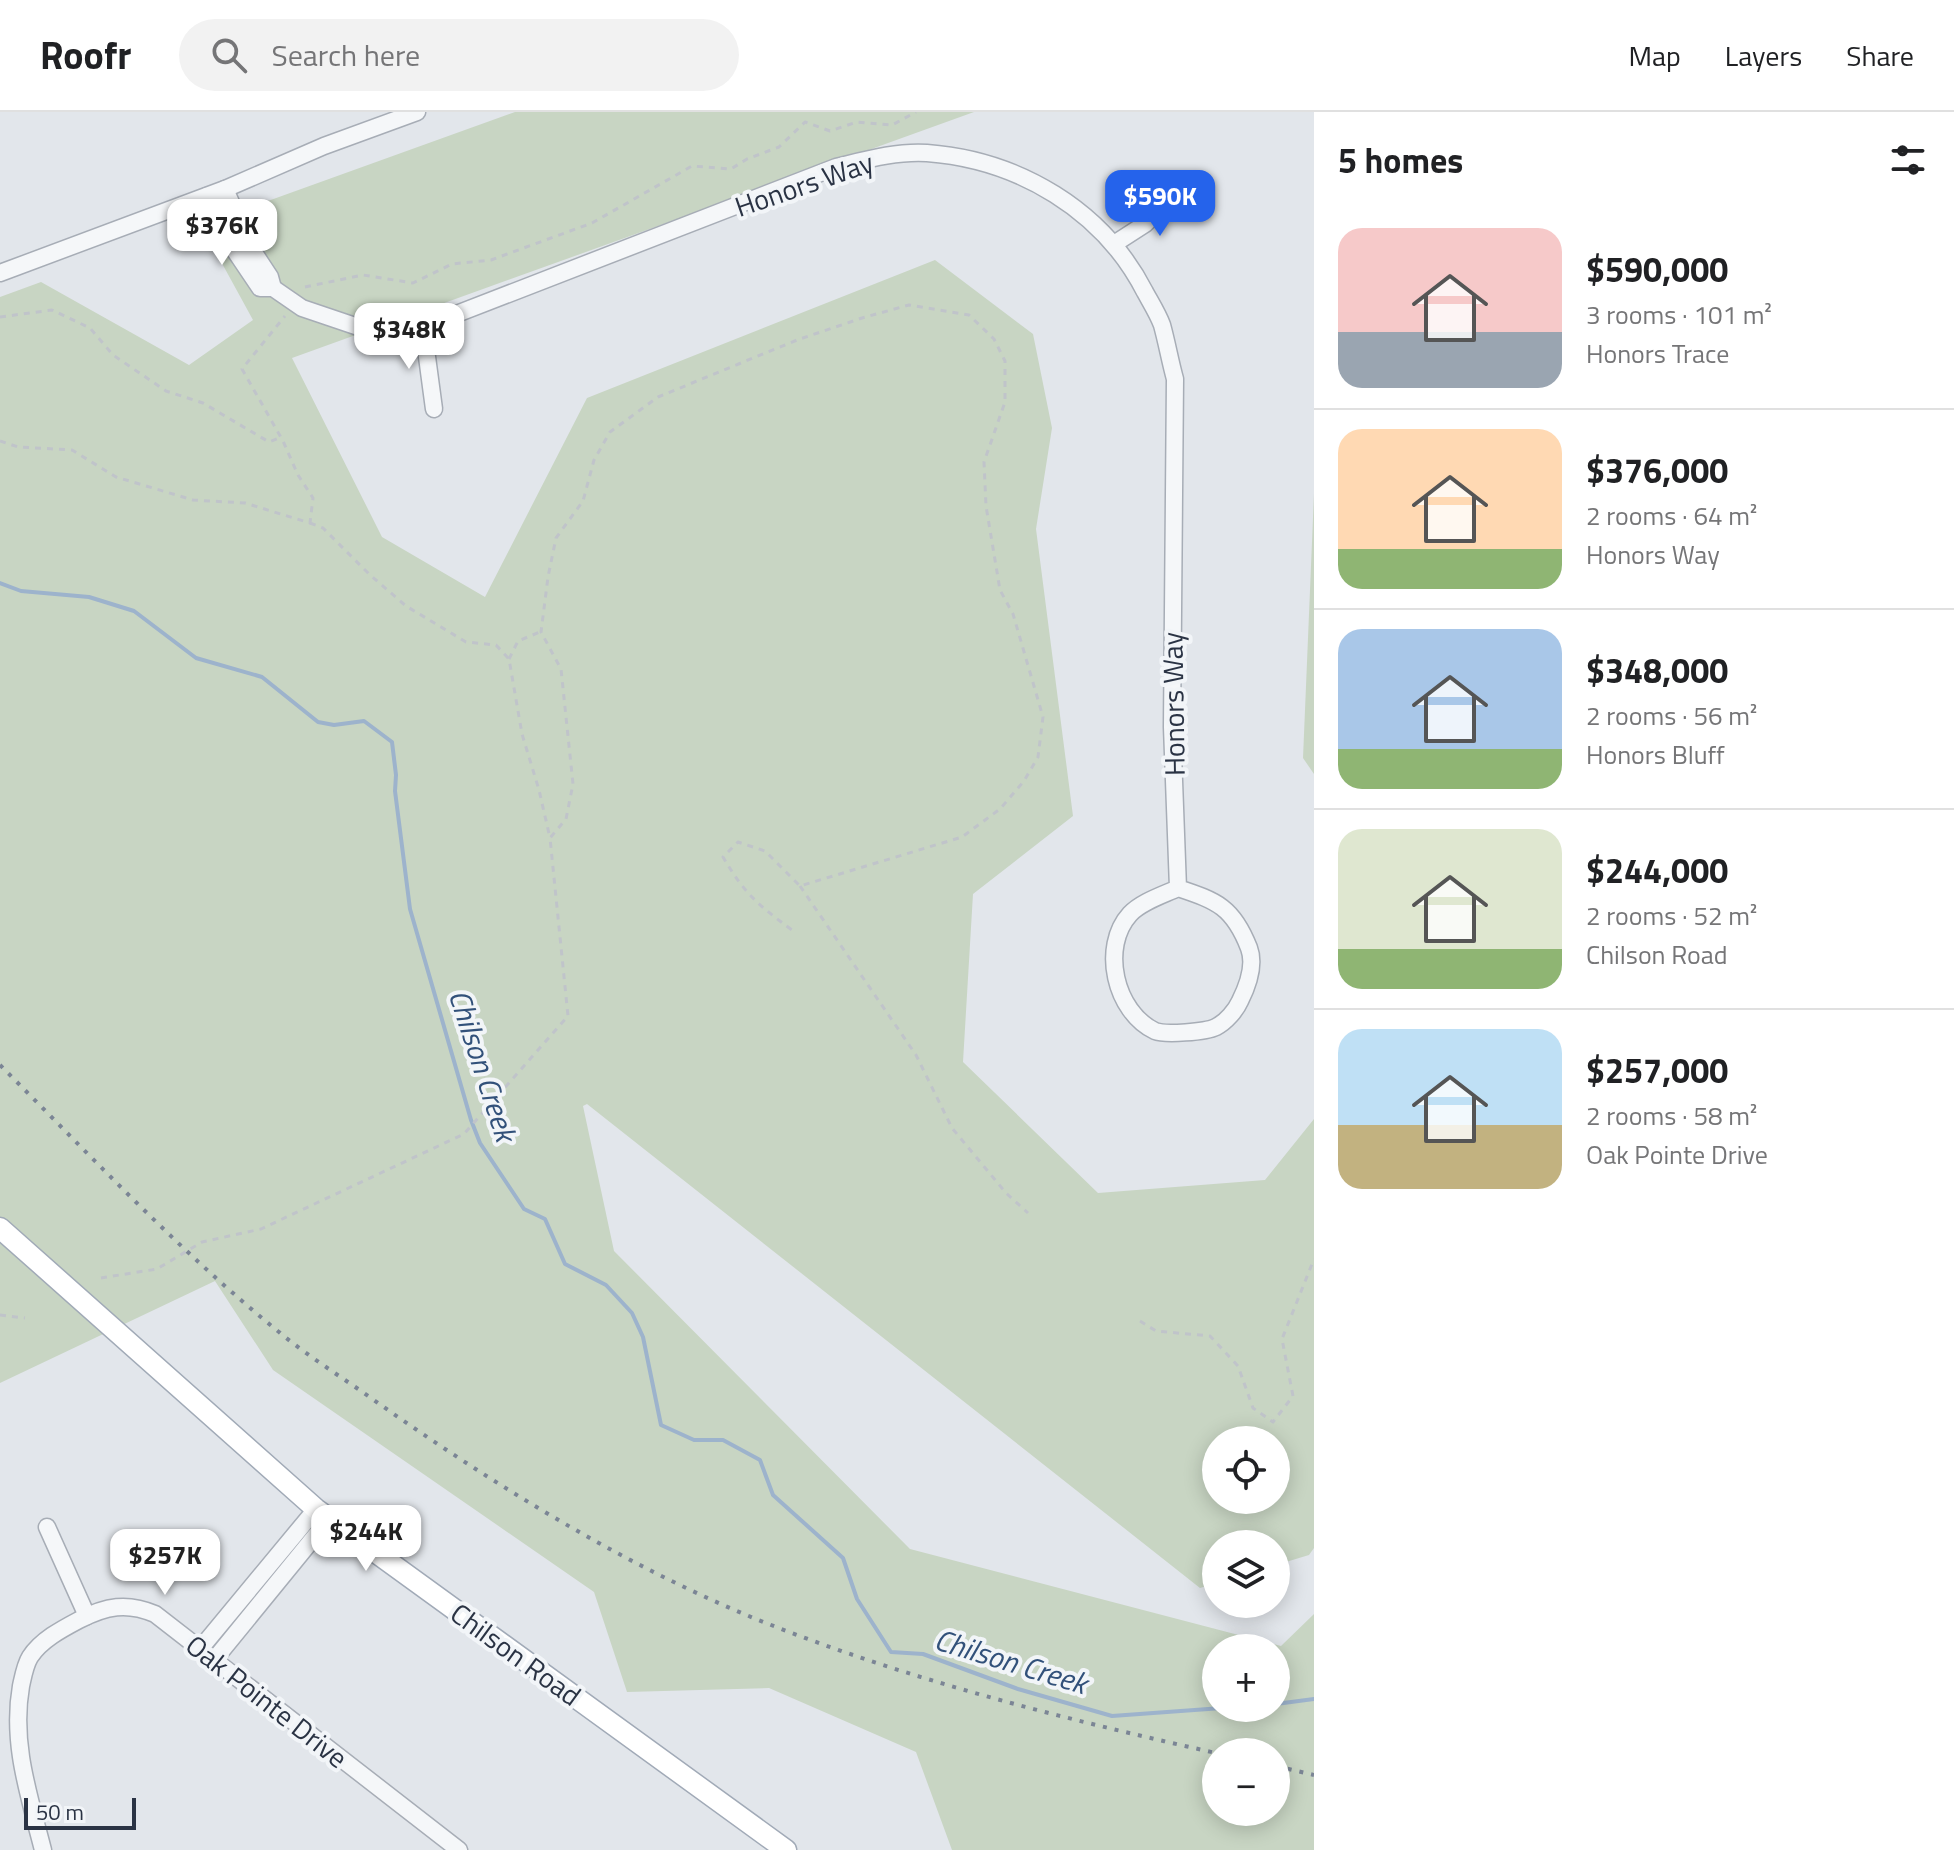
<!DOCTYPE html>
<meta charset="utf-8">
<style>
:root{--surface:#fff;--page:#f2f2f2;--text:#202124;--muted:#757577;--line:#e0e0e0;--accent:#2563eb}
body{margin:0;font-family:"Titillium Web",sans-serif;background:var(--page);color:var(--text);height:100vh;display:flex;flex-direction:column;font-size:30px;white-space:nowrap}
*{box-sizing:border-box;margin:0}
p{font-size:26px;color:var(--muted)}
.icon{flex:none;width:44px;height:44px;fill:none;stroke:currentColor;stroke-width:2;stroke-linecap:round;stroke-linejoin:round}
.map{position:relative;flex:1;overflow:hidden}
.side{display:flex;flex-direction:column;background:var(--surface);width:640px}
.side>*{flex:none}
.tools{position:absolute;left:1202px;top:1314px;display:grid;gap:16px}
.tools a{display:grid;place-items:center;width:88px;height:88px;border-radius:50%;background:var(--surface);box-shadow:0 4px 20px #0003;font-size:40px}
.scale{position:absolute;left:24px;bottom:20px;width:112px;box-sizing:border-box;padding-left:8px;border:4px solid #2a3344;border-top:0;font-size:22px;line-height:28px;white-space:nowrap;color:#2a3344;-webkit-text-stroke:6px #f2f5f8;paint-order:stroke}
.price{position:absolute;translate:-50% -68px;padding:0 18px;border-radius:16px;background:#fff;color:#222;font-size:26px;line-height:52px;filter:drop-shadow(0 2px 4px #0008)}
.price::after{content:'';position:absolute;left:50%;top:48px;width:24px;height:18px;margin-left:-12px;background:inherit;clip-path:polygon(0 0,100% 0,50% 100%)}
.price.selected{background:var(--accent);color:#fff}
ul{padding:0;list-style:none}
li{display:flex;align-items:center;gap:24px;height:200px;padding:0 24px}
li+li{border-top:2px solid var(--line)}
li span{display:grid;place-items:center;flex:none;width:224px;height:160px;border-radius:24px;color:#555}
li>.icon{margin-inline-start:auto}
span .icon{width:96px;height:96px;fill:#fffc;stroke-width:1}
li b{font-size:34px}
h2{display:flex;justify-content:space-between;align-items:center;height:96px;padding:0 24px;font-size:34px}
header{display:flex;align-items:center;gap:48px;box-sizing:border-box;height:112px;padding:0 40px;background:var(--surface);border-bottom:2px solid var(--line)}
header strong{font-size:38px}
nav{display:flex;gap:44px;margin-inline-start:auto;font-size:28px}
.search{width:560px;height:72px;background:var(--page);display:flex;align-items:center;gap:20px;box-sizing:border-box;padding:0 28px;border-radius:44px;color:var(--muted);font-size:30px}
main{display:flex;flex:1;min-height:0}
.map>svg:first-child{display:block}
.green{fill:#c8d5c3;fill-rule:evenodd}
.lines{fill:none;stroke-linecap:round;stroke-linejoin:round}
.stream{stroke:#9db3cc;stroke-width:4}
.minor-casing{stroke:#a7adb6;stroke-width:19}
.major-casing{stroke:#a1aab7;stroke-width:23}
.path{stroke:#c0c4ca;stroke-width:3;stroke-dasharray:6 6;stroke-linecap:butt}
.minor{stroke:#f5f7f9;stroke-width:16}
.major{stroke:#fff;stroke-width:20}
.rail{stroke:#7b8595;stroke-width:4;stroke-dasharray:4 8;stroke-linecap:butt}
.labels{text-anchor:middle;dominant-baseline:central;stroke-width:8;stroke-linejoin:round;paint-order:stroke}
.street-label{font-size:28px;fill:#2a3344;stroke:#f2f5f8}
.water-label{font-size:30px;font-style:italic;fill:#32517a;stroke:#f2f5f8}
</style>
<header>
<strong>Roofr</strong>
<div class="search"><svg class="icon" aria-label="search" viewBox="0 0 24 24"><circle cx="10" cy="10" r="6"/><path d="M15 15l6 6"/></svg>Search here</div>
<nav><a>Map</a><a>Layers</a><a>Share</a></nav>
</header>
<main>
<div class="map">
<svg width="1314" height="1738" viewBox="0 0 1314 1738">
<rect width="100%" height="100%" fill="#e2e6eb"/>
<g class="green">
<path d="M515 0H974L292 246 382 425 485 485 587 286 935 148 1033 222 1052 316 1036 417 1073 704 973 782 963 950 1098 1081 1265 1068 1314 1007V1436L1309 1443 1276 1453V1432H1216V1471L1200 1476 587 992 583 994 614 1139 910 1437 1281 1534 1314 1502V1738H952L916 1640 769 1576 627 1580 594 1480 273 1258 215 1169 0 1271V185L41 170 189 253 253 208 201 113ZM1216 1328H1276V1388H1216ZM1216 1536H1276V1596H1216ZM1216 1640H1276V1700H1216Z"/>
<path d="M1314 382V662L1303 646Z"/>
</g>
<g class="lines">
<g class="stream">
<path d="M0 471 21 479 89 485 134 499 196 546 262 565 318 610 334 613 364 609 392 630 396 663 395 679 410 797 471 1008 480 1031 524 1097 545 1107 565 1152 606 1173 632 1201 643 1225 661 1313 694 1328H723L760 1348 773 1383 843 1446 857 1487 891 1540 923 1542 1018 1577 1112 1604 1222 1596"/>
<path d="M1276 1592 1314 1587"/>
</g>
<g class="minor-casing">
<g id="minor">
<path d="M225 77 251 136 270 165 273 176"/>
<path d="M207 84 233 136 260 176H273L302 196 370 219 423 215 836 55C865 48 896 39 927 41 1019 48 1103 98 1145 180 1151 191 1158 202 1162 213 1167 231 1170 249 1175 267L1172 615 1178 776C1217 789 1233 795 1249 836 1255 852 1248 873 1240 889 1236 898 1226 910 1216 915 1206 920 1165 923 1155 919 1115 900 1100 835 1130 802 1141 790 1163 783 1178 776"/>
<path d="M1114 132 1145 112 1176 81"/>
<path d="M0 161 225 77 324 34 417 0"/>
<path d="M423 215 434 297"/>
<path d="M47 1415 87 1504"/>
<path d="M200 1537 316 1397"/>
<path d="M214 1548 329 1407"/>
<path d="M43 1738C29 1683 11 1631 21 1574 23 1565 25 1553 30 1545 41 1528 62 1517 79 1508 106 1494 127 1490 155 1502L459 1738"/>
</g>
</g>
<g class="major-casing">
<path id="major" d="M0 1116 316 1397 786 1738"/>
</g>
<g class="path">
<path d="M305 175 363 163 413 171 452 152 491 148 592 111 692 54 731 57 747 47 779 35 805 10 830 19 857 10 892 13 916 0"/>
<path d="M0 205 52 198 90 216 113 243 166 279 203 291 269 330 279 326"/>
<path d="M0 329 18 335 72 338 116 365 193 388 245 391 310 411 313 386 298 363 283 329 242 257 285 204"/>
<path d="M310 411 323 416 369 462 406 494 466 530 496 533 509 547 522 622 539 678 550 726 566 707 573 672 561 557 541 520 548 465 556 426 583 389 594 348 610 320 658 285 797 228 862 206 909 193 969 203 994 227 1005 249V290L984 350 986 394 1000 478 1013 502 1043 605 1038 645 1024 669 1000 697 962 725 800 774 765 739 738 730 723 745C744 781 758 793 792 818"/>
<path d="M509 547 518 529 540 520"/>
<path d="M800 774 916 943 952 1016 1006 1081 1028 1101"/>
<path d="M101 1166 157 1157 202 1130 261 1117 464 1022 568 904 550 726"/>
<path d="M0 1203 25 1206"/>
<path d="M1140 1209 1156 1219 1210 1224 1238 1254 1253 1296 1273 1310 1293 1284 1282 1227 1314 1147"/>
</g>
<use href="#minor" class="minor"/>
<use href="#major" class="major"/>
<g class="rail">
<path d="M0 953C91 1044 179 1139 279 1220 310 1246 345 1267 378 1291 496 1374 622 1452 756 1507 905 1567 1060 1606 1216 1641"/>
<path d="M1276 1654 1314 1663"/>
</g>
</g>
<g class="labels">
<g class="street-label">
<text transform="translate(804 72) rotate(-19)">Honors Way</text>
<text transform="translate(1173 592) rotate(-91)">Honors Way</text>
<text transform="translate(516 1542) rotate(36)">Chilson Road</text>
<text transform="translate(267 1589) rotate(38)">Oak Pointe Drive</text>
</g>
<g class="water-label">
<text transform="translate(483 953) rotate(72)">Chilson Creek</text>
<text transform="translate(1011 1549) rotate(17)">Chilson Creek</text>
</g>
</g>
</svg>
<div class="tools">
<a><svg class="icon" aria-label="locate" viewBox="0 0 24 24"><circle cx="12" cy="12" r="6"/><path d="M12 2v4M12 18v4M2 12h4M18 12h4"/></svg></a>
<a><svg class="icon" aria-label="layers" viewBox="0 0 24 24"><path d="M12 4l9 5-9 5-9-5zM3 14l9 5 9-5"/></svg></a>
<a>+</a>
<a>−</a>
</div>
<div class="scale">50 m</div>
<b class="price selected" style="left:1160px;top:126px">$590K</b>
<b class="price" style="left:222px;top:155px">$376K</b>
<b class="price" style="left:409px;top:259px">$348K</b>
<b class="price" style="left:366px;top:1461px">$244K</b>
<b class="price" style="left:165px;top:1485px">$257K</b>
</div>
<section class="side">
<h2>5 homes<svg class="icon" aria-label="filters" viewBox="0 0 24 24"><path d="M4 7h16M4 17h16"/><circle cx="9" cy="7" r="2"/><circle cx="15" cy="17" r="2"/></svg></h2>
<ul>
<li><span style="background:linear-gradient(#f6c9c9 65%,#9aa5b1 0)"><svg class="icon" aria-label="home" viewBox="0 0 24 24"><path d="M3 11l9-7 9 7M6 9v11h12V9"/></svg></span><div><b>$590,000</b><p>3 rooms · 101 m²</p><p>Honors Trace</p></div></li>
<li><span style="background:linear-gradient(#ffd9b3 75%,#8fb573 0)"><svg class="icon" aria-label="home" viewBox="0 0 24 24"><path d="M3 11l9-7 9 7M6 9v11h12V9"/></svg></span><div><b>$376,000</b><p>2 rooms · 64 m²</p><p>Honors Way</p></div></li>
<li><span style="background:linear-gradient(#a9c7e8 75%,#8fb573 0)"><svg class="icon" aria-label="home" viewBox="0 0 24 24"><path d="M3 11l9-7 9 7M6 9v11h12V9"/></svg></span><div><b>$348,000</b><p>2 rooms · 56 m²</p><p>Honors Bluff</p></div></li>
<li><span style="background:linear-gradient(#dfe7d0 75%,#8fb573 0)"><svg class="icon" aria-label="home" viewBox="0 0 24 24"><path d="M3 11l9-7 9 7M6 9v11h12V9"/></svg></span><div><b>$244,000</b><p>2 rooms · 52 m²</p><p>Chilson Road</p></div></li>
<li><span style="background:linear-gradient(#bfe0f5 60%,#c2b280 0)"><svg class="icon" aria-label="home" viewBox="0 0 24 24"><path d="M3 11l9-7 9 7M6 9v11h12V9"/></svg></span><div><b>$257,000</b><p>2 rooms · 58 m²</p><p>Oak Pointe Drive</p></div></li>
</ul>
</section>
</main>
